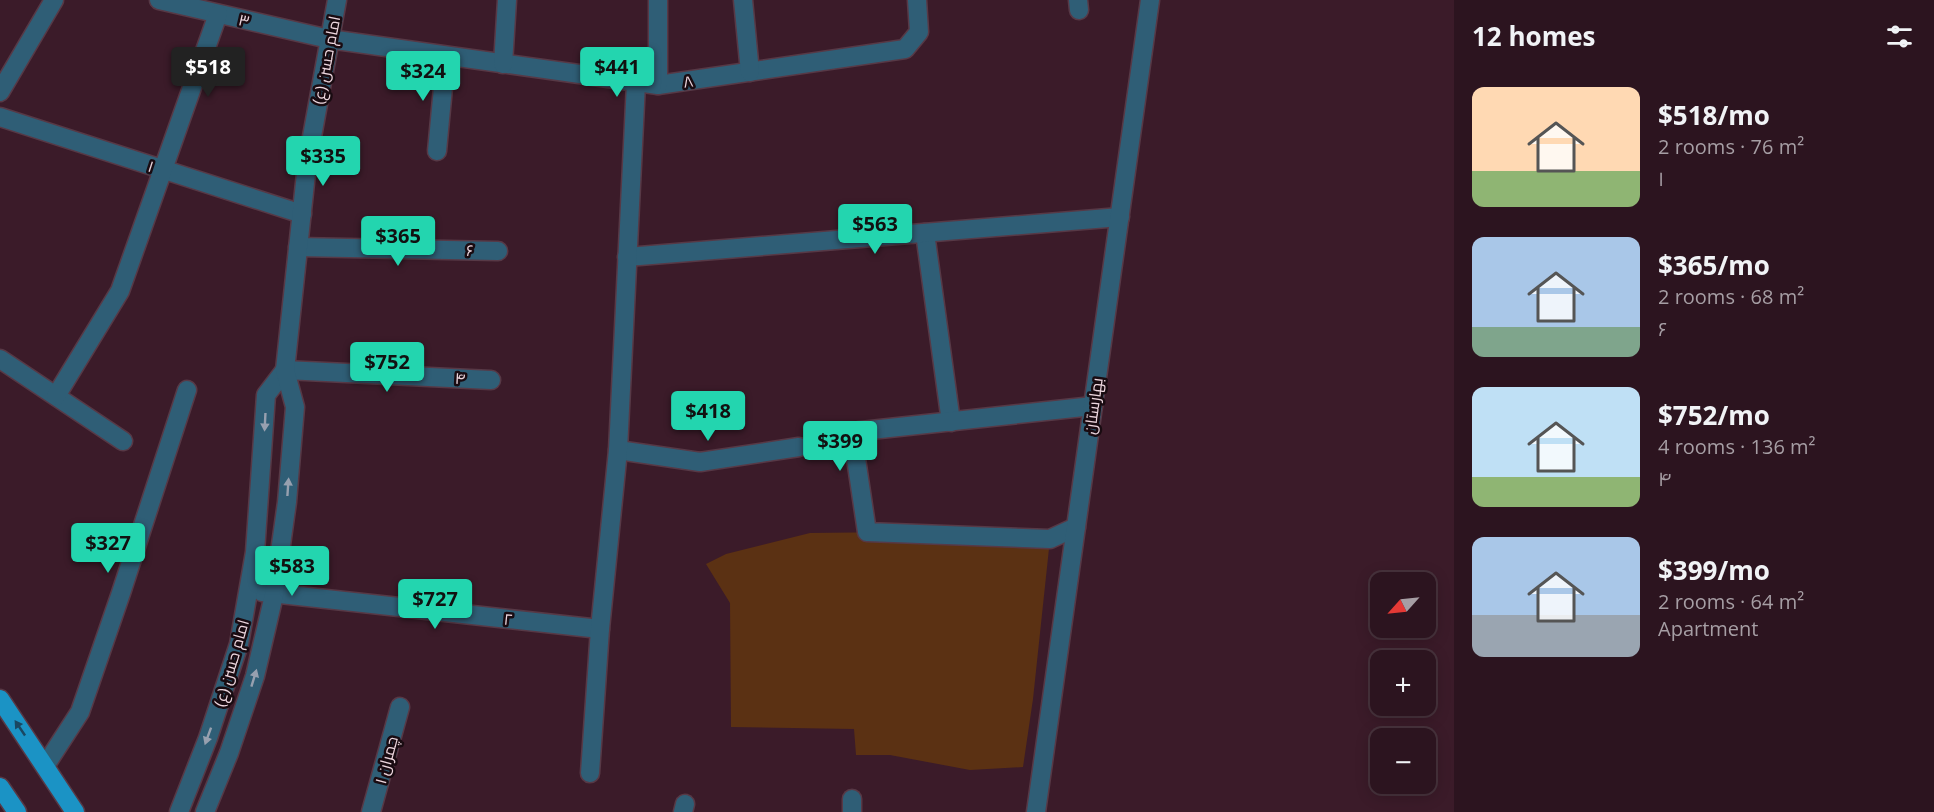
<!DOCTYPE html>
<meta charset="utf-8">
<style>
:root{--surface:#2c141f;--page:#341d28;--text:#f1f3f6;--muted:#a69ea4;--line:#48333d;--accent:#23d5af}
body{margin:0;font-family:"Open Sans",Cairo,sans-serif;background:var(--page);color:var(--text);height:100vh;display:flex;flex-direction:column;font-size:22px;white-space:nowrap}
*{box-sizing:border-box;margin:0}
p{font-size:20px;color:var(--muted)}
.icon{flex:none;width:33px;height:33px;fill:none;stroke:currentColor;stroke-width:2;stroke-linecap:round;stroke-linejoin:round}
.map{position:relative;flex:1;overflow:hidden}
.panel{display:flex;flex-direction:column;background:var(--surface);width:480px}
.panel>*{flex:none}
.needle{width:39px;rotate:243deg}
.controls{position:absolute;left:1370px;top:572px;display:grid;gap:12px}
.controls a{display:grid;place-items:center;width:66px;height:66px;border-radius:12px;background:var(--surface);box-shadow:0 3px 15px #0003,0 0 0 2px var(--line);font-size:30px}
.price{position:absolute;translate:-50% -51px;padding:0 14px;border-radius:6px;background:var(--accent);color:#111;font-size:20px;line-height:39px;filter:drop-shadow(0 2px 3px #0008)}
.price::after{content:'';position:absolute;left:50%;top:36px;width:18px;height:14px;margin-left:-9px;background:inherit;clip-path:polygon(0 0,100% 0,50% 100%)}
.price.on{background:#222;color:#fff}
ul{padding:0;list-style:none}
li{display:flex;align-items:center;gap:18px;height:150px;padding:0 18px}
li span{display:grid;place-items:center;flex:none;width:168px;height:120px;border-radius:12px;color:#555}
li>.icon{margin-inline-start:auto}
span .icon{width:72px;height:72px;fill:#fffc;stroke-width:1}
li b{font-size:26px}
h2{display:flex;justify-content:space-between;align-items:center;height:72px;padding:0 18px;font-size:26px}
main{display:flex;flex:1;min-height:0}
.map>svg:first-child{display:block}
.green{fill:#5b3113}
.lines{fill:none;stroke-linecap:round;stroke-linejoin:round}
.minor-casing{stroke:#573946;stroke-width:21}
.major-casing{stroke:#573946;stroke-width:21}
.minor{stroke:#2f5e76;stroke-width:18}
.major{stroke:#1b93c5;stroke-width:18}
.oneway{fill:#97a0af}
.oneway2{fill:#1a4862}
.labels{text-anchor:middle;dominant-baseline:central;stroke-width:5;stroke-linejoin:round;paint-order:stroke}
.street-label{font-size:16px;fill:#ecd6de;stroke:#190b11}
</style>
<main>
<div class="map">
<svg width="1454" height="812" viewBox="0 0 1454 812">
<rect width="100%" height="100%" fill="#3b1b29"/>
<path class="green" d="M899 532 1050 539 1033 699 1023 767 970 770 890 755H856L854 729 731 727 730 603 706 564 726 554 810 533Z"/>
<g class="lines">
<g class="minor-casing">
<g id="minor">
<path d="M159 0 329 39 658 85 905 49 919 32 917 0"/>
<path d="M658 0V85"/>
<path d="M743 0 750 72"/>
<path d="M1078 0 1079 10"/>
<path d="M503 64 507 0"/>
<path d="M0 92 54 0"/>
<path d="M0 117 302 214"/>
<path d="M437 151 446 56"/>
<path d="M925 233 951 422"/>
<path d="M298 247 498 251"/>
<path d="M627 257 1120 217"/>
<path d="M0 359 123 441"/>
<path d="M285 370 491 380"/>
<path d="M56 396 120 291 218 14"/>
<path d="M618 450 700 462 799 447"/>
<path d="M1076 527 1050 539 867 532 852 432 1093 406"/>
<path d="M262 592 600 629"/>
<path d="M45 766 80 712 121 593 187 390"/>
<path d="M590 773 600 629 618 450 636 83"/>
<path d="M179 812 208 738 239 644 255 552 266 395 285 370"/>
<path d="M205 812 229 753 255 676 274 595 287 502 295 407 285 370 307 164 337 0"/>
<path d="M371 812 400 707"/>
<path d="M683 812 685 804"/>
<path d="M852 812V799"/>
<path d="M1036 812 1150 0"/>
</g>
</g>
<g class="major-casing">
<g id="major">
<path d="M0 699 75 812"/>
<path d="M0 787 17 812"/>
</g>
</g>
<use href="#minor" class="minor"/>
<use href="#major" class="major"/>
</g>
<defs><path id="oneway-solid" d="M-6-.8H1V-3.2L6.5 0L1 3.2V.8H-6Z" transform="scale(1.5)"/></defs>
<g class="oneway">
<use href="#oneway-solid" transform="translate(265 422) rotate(93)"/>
<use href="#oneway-solid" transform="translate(288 487) rotate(-86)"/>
<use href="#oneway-solid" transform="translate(254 678) rotate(-73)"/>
<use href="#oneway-solid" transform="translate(208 736) rotate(110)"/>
</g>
<use class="oneway2" href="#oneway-solid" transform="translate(20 728) rotate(-124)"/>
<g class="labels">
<g class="street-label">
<text transform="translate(244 20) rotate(13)">۳</text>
<text transform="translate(326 60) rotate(-79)">امام حسن (ع)</text>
<text transform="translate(688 81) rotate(-8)">۸</text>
<text transform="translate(151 166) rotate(18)">۱</text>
<text transform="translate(470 250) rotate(1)">۶</text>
<text transform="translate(460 378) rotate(3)">۴</text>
<text transform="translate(1093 406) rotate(-82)">بهارستان</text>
<text transform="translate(508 619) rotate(6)">۲</text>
<text transform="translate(231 663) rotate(-74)">امام حسن (ع)</text>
<text transform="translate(386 760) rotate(-75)">چمران ۱</text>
</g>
</g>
</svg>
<div class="controls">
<a><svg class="needle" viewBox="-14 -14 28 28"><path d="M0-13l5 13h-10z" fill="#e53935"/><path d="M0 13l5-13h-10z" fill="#a69ea4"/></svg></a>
<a>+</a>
<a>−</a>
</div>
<b class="price on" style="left:208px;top:98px">$518</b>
<b class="price" style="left:617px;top:98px">$441</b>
<b class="price" style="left:423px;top:102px">$324</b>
<b class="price" style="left:323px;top:187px">$335</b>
<b class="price" style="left:875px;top:255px">$563</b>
<b class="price" style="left:398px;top:267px">$365</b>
<b class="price" style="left:387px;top:393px">$752</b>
<b class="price" style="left:708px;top:442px">$418</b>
<b class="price" style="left:840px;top:472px">$399</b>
<b class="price" style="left:108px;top:574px">$327</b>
<b class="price" style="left:292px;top:597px">$583</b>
<b class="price" style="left:435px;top:630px">$727</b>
</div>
<section class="panel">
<h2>12 homes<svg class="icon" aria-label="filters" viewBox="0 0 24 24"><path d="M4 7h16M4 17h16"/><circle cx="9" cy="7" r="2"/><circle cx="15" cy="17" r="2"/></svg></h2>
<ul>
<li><span style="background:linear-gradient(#ffd9b3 70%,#8fb573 0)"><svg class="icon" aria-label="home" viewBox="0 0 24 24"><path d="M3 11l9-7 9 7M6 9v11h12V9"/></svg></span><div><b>$518/mo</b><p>2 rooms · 76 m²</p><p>۱</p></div></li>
<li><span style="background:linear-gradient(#a9c7e8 75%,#7fa58c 0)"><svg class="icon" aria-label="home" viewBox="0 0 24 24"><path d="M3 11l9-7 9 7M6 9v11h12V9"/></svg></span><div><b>$365/mo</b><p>2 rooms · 68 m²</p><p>۶</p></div></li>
<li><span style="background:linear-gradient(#bfe0f5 75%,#8fb573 0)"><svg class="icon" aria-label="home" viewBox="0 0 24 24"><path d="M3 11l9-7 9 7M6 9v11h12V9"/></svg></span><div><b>$752/mo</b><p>4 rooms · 136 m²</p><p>۴</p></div></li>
<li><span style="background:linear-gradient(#a9c7e8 65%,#9aa5b1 0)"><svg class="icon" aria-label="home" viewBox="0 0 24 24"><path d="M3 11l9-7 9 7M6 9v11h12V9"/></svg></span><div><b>$399/mo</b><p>2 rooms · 64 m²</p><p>Apartment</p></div></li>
</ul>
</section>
</main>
